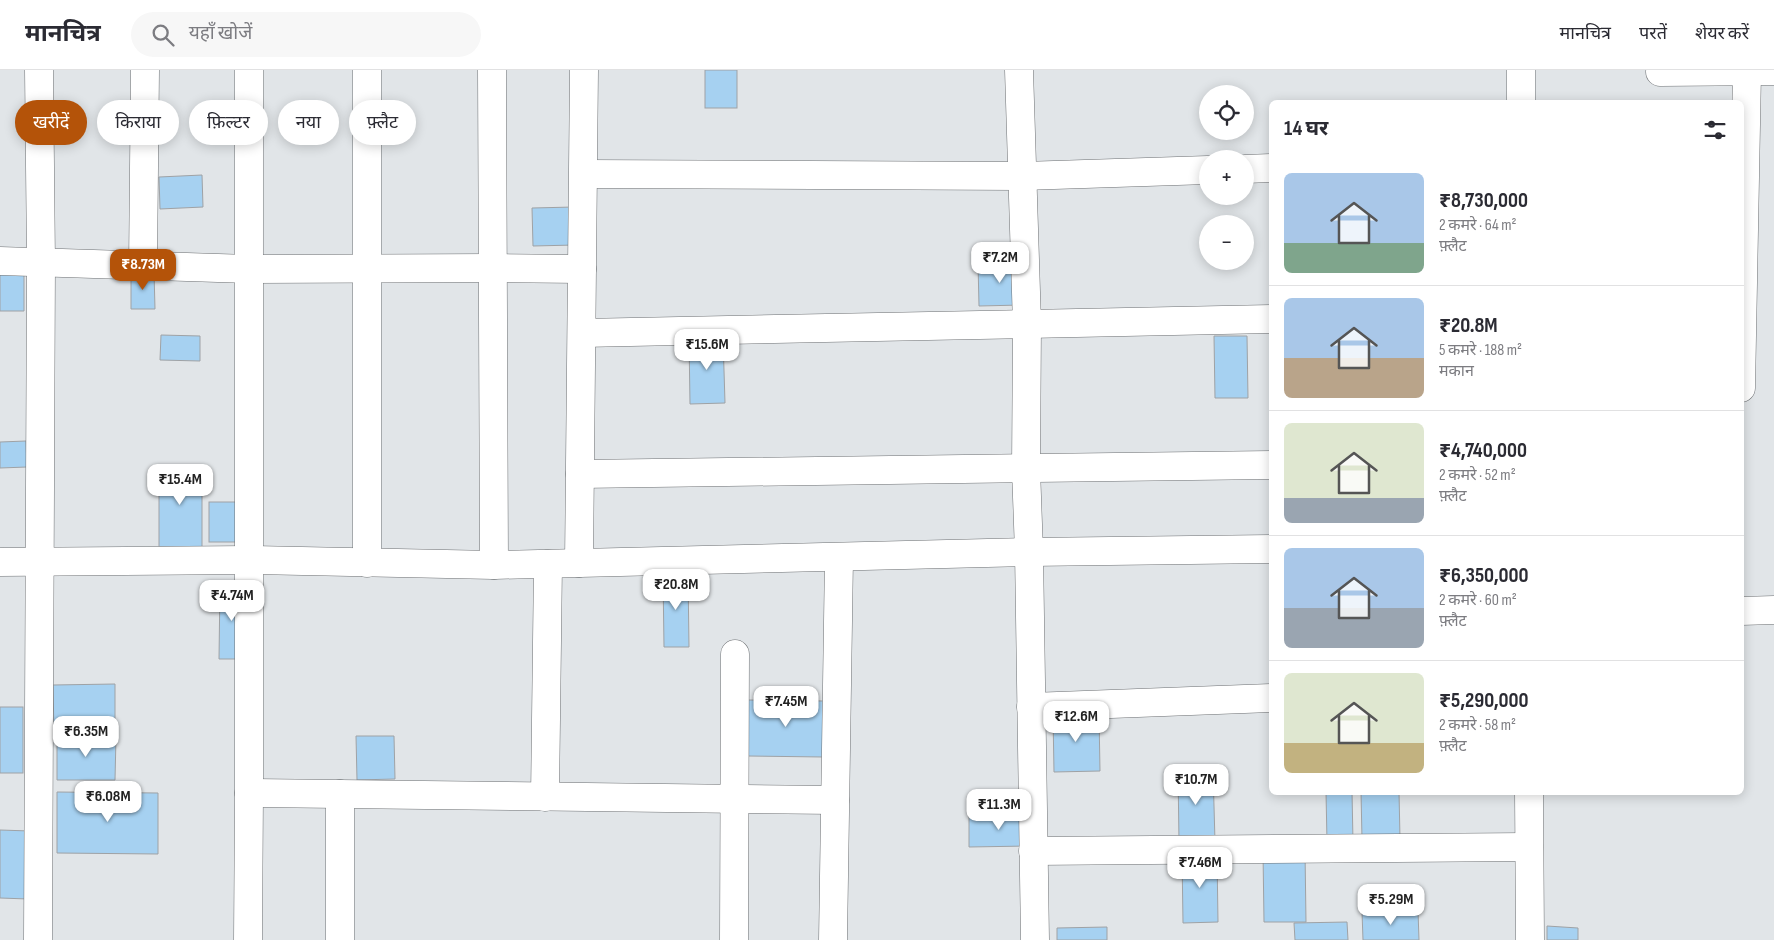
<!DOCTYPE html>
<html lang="hi">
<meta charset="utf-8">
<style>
:root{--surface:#fff;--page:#f7f7f7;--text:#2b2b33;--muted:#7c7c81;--line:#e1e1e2;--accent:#b45309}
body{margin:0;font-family:"Sofia Sans Condensed","Noto Sans Devanagari",sans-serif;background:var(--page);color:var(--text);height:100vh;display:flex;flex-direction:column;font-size:19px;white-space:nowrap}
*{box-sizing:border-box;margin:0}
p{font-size:16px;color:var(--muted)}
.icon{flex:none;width:28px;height:28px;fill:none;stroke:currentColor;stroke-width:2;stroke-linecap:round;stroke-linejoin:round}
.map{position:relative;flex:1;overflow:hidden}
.side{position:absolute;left:1269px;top:30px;width:475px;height:695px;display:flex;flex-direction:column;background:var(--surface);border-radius:8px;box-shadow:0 2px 12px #0003}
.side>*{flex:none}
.banner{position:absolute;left:15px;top:30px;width:475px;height:45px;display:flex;gap:10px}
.controls{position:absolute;left:1199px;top:15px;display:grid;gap:10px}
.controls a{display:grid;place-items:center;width:55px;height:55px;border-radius:50%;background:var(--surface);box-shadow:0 2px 12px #0003;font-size:25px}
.price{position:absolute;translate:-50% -42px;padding:0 11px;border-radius:10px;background:#fff;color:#222;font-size:16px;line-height:32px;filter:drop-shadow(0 1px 2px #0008)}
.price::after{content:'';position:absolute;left:50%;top:30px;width:15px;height:11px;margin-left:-8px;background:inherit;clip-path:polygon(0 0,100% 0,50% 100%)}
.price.current{background:var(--accent);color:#fff}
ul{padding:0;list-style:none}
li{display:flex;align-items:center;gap:15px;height:125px;padding:0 15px}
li+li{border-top:1px solid var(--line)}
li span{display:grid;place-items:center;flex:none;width:140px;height:100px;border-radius:8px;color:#555}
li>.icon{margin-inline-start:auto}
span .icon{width:60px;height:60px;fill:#fffc;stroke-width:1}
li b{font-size:21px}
h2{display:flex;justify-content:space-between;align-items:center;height:60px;padding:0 15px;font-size:21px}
.tag{padding:0 18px;border-radius:22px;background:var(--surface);box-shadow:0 2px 12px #0003;font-size:18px;line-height:45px}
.tag.current{background:var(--accent);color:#fff}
header{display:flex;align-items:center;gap:30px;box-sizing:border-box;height:70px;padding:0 25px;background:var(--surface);border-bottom:1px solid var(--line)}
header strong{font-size:24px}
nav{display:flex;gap:28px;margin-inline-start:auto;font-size:18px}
.search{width:350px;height:45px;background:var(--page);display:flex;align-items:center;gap:12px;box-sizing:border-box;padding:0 18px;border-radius:28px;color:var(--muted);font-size:19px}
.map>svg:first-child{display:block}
.building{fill:#a6d1f1;stroke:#9fa2a5}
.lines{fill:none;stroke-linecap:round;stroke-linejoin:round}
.minor-casing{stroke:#6d7073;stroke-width:29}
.minor{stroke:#fff;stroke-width:28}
</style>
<header>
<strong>मानचित्र</strong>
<div class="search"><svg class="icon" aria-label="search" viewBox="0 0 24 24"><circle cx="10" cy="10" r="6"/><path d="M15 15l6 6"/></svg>यहाँ खोजें</div>
<nav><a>मानचित्र</a><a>परतें</a><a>शेयर करें</a></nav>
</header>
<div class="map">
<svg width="1774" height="870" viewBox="0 0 1774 870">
<rect width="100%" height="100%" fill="#e1e5e8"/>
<g class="building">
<rect x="705" y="0" width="32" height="38"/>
<path d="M202 105 203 137 160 139 159 107Z"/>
<path d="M574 137 575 175 533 176 532 138Z"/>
<path d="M1021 192 1022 235 979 236 978 193Z"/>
<path d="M0 201 24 202V241H0Z"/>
<path d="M131 202H154L155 239H131Z"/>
<path d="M161 265 200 266V291L160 290Z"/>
<path d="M1214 266H1247L1248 328H1215Z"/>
<path d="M723 268 725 333 690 334 689 269Z"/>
<path d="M26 371 27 397 0 398V372Z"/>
<rect x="159" y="396" width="43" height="81"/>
<rect x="209" y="432" width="33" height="40"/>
<path d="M688 504 689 577H664L663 505Z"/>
<path d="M220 514H245V589H219Z"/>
<path d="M115 614V663L54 664 53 615Z"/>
<path d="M748 630 824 631 823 687 748 686Z"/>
<rect x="0" y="637" width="23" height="66"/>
<path d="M1053 645H1099L1100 701 1054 702Z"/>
<path d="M356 666H394L395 709 357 710Z"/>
<path d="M57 667H116L115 710H57Z"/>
<path d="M1213 700 1215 772H1179L1178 701Z"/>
<path d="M57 722 158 723V784L57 783Z"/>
<path d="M1326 722H1352L1353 772H1327Z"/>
<path d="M1361 722H1399L1400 769H1362Z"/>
<path d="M1028 745 1029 776 969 777V746Z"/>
<path d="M0 760 30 761 28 829 0 828Z"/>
<path d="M1305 781 1306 852H1264L1263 782Z"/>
<path d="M1182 785H1217L1218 852 1183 853Z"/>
<path d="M1418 841 1419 870H1363L1362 842Z"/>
<path d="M1347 852 1348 870H1295L1294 853Z"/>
<path d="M1547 856 1578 858V870H1547Z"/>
<path d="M1107 857V870H1057V858Z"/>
</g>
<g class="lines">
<g class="minor-casing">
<g id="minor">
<path d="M367 0V493"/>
<path d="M492 0 494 495"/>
<path d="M1019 0 1027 254 1026 399 1029 482 1035 870"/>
<path d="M1521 0V32"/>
<path d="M1660 2 1774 1"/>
<path d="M1245 99 1271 98"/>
<path d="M584 104 1023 106 1208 100"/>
<path d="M0 191 249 199 494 198 582 199"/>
<path d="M143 195 145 0"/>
<path d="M582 263 1271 249"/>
<path d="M1741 318 1747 2"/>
<path d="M580 404 1271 395"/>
<path d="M0 492 249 490 494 495 1029 482 1271 479"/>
<path d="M579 493 584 0"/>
<path d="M1741 541 1774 540"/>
<path d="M1031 637 1271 628"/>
<path d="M1529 722 1530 870"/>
<path d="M249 723 835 730"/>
<path d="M340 724V870"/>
<path d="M545 727 548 494"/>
<path d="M1033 781 1529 777"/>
<path d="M38 870 41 192 39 0"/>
<path d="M248 870 249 723V0"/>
<path d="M734 870 735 584"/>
<path d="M833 870 839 488"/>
</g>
</g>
<use href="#minor" class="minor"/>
</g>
</svg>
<div class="controls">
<a><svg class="icon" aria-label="locate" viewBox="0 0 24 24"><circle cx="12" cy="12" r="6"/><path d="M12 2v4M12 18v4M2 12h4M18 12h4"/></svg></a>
<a>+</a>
<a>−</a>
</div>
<b class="price" style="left:1000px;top:214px">₹7.2M</b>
<b class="price current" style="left:143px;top:221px">₹8.73M</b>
<b class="price" style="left:707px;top:301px">₹15.6M</b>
<b class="price" style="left:180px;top:436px">₹15.4M</b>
<b class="price" style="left:676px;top:541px">₹20.8M</b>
<b class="price" style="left:232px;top:552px">₹4.74M</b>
<b class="price" style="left:786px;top:658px">₹7.45M</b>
<b class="price" style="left:1076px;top:673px">₹12.6M</b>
<b class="price" style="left:86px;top:688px">₹6.35M</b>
<b class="price" style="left:1196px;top:736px">₹10.7M</b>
<b class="price" style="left:108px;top:753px">₹6.08M</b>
<b class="price" style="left:999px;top:761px">₹11.3M</b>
<b class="price" style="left:1200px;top:819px">₹7.46M</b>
<b class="price" style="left:1391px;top:856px">₹5.29M</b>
<div class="banner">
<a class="tag current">खरीदें</a>
<a class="tag">किराया</a>
<a class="tag">फ़िल्टर</a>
<a class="tag">नया</a>
<a class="tag">फ़्लैट</a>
</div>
<section class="side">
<h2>14 घर<svg class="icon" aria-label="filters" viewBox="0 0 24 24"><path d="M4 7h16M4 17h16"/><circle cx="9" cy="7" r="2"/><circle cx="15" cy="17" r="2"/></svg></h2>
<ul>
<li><span style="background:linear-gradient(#a9c7e8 70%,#7fa58c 0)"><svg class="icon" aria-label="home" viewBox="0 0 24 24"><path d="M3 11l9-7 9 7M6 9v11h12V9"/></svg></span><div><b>₹8,730,000</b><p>2 कमरे · 64 m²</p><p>फ़्लैट</p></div></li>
<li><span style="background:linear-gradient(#a9c7e8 60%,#b9a48a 0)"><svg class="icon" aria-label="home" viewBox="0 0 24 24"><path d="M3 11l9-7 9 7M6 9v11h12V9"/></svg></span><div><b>₹20.8M</b><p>5 कमरे · 188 m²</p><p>मकान</p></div></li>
<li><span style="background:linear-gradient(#dfe7d0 75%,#9aa5b1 0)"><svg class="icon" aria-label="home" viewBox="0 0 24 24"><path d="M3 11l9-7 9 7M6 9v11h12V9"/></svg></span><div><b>₹4,740,000</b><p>2 कमरे · 52 m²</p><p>फ़्लैट</p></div></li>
<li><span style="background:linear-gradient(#a9c7e8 60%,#9aa5b1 0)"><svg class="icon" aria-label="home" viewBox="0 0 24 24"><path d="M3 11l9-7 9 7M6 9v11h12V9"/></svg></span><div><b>₹6,350,000</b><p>2 कमरे · 60 m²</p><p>फ़्लैट</p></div></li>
<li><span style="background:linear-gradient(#dfe7d0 70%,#c2b280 0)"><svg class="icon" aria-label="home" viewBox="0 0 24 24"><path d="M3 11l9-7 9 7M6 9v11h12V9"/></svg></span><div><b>₹5,290,000</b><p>2 कमरे · 58 m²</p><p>फ़्लैट</p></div></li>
</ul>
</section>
</div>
